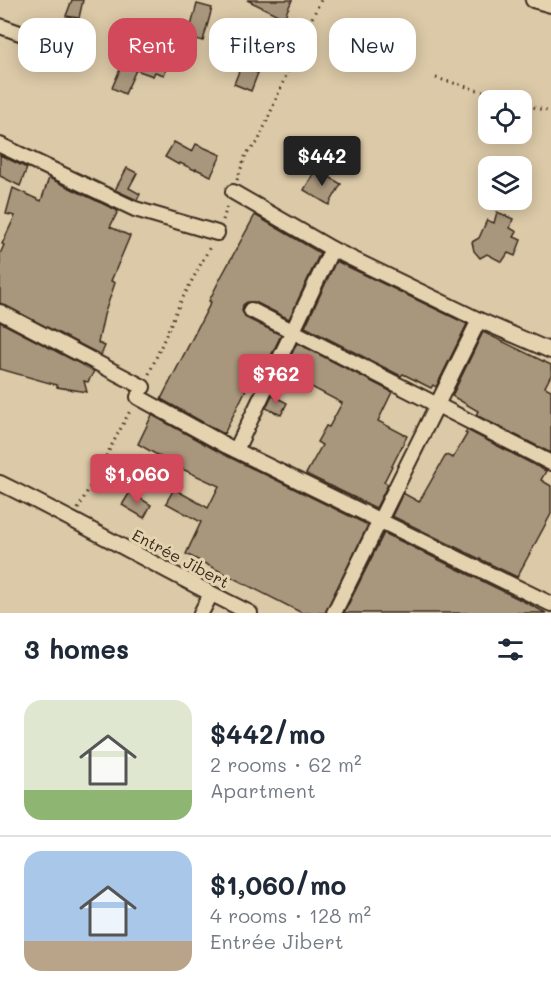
<!DOCTYPE html>
<meta charset="utf-8">
<style>
:root{--surface:#fff;--page:#f2f2f3;--text:#1f2937;--muted:#747a83;--line:#e0e1e3;--accent:#d1495b}
body{margin:0;font-family:Mali,sans-serif;background:var(--page);color:var(--text);height:100vh;display:flex;flex-direction:column;font-size:22px;white-space:nowrap}
*{box-sizing:border-box;margin:0}
p{font-size:20px;color:var(--muted)}
.icon{flex:none;width:33px;height:33px;fill:none;stroke:currentColor;stroke-width:2;stroke-linecap:round;stroke-linejoin:round}
.map{position:relative;height:613px;overflow:hidden}
.details{display:flex;flex-direction:column;background:var(--surface);flex:1}
.details>*{flex:none}
.guide{position:absolute;left:18px;top:18px;width:516px;height:54px;display:flex;gap:12px}
.tools{position:absolute;left:478px;top:90px;display:grid;gap:12px}
.tools a{display:grid;place-items:center;width:54px;height:54px;border-radius:12px;background:var(--surface);box-shadow:0 3px 15px #0003;font-size:30px}
.price{position:absolute;translate:-50% -51px;padding:0 14px;border-radius:6px;background:var(--accent);color:#fff;font-size:20px;line-height:39px;filter:drop-shadow(0 2px 3px #0008)}
.price::after{content:'';position:absolute;left:50%;top:36px;width:18px;height:14px;margin-left:-9px;background:inherit;clip-path:polygon(0 0,100% 0,50% 100%)}
.price.current{background:#222;color:#fff}
ul{padding:0;list-style:none}
li{display:flex;align-items:center;gap:18px;height:150px;padding:0 24px}
li+li{border-top:2px solid var(--line)}
li span{display:grid;place-items:center;flex:none;width:168px;height:120px;border-radius:18px;color:#555}
li>.icon{margin-inline-start:auto}
span .icon{width:72px;height:72px;fill:#fffc;stroke-width:1}
li b{font-size:26px}
h2{display:flex;justify-content:space-between;align-items:center;height:72px;padding:0 24px;font-size:26px}
.pill{padding:0 21px;border-radius:18px;background:var(--surface);box-shadow:0 3px 15px #0003;font-size:21px;line-height:54px}
.pill.current{background:var(--accent);color:#fff}
.map>svg:first-child{display:block}
.building{fill:#a9977d;stroke:#3b2a1e;stroke-width:1.5}
.lines{fill:none;stroke-linecap:round;stroke-linejoin:round}
.minor-casing{stroke:#3b2a1e;stroke-width:18}
.path{stroke:#3b2a1e;stroke-width:3;stroke-dasharray:1.5 4.5;stroke-linecap:butt}
.minor{stroke:#e5d3b0;stroke-width:14}
.labels{text-anchor:middle;dominant-baseline:central;stroke-width:6;stroke-linejoin:round;paint-order:stroke}
.street-label{font-size:16px;fill:#3b2a1e;stroke:#e5d3b0}
</style>
<div class="map">
<svg width="551" height="613" viewBox="0 0 551 613">
<rect width="100%" height="100%" fill="#dbc9a7"/>
<filter id="ink" filterUnits="userSpaceOnUse"><feTurbulence type="fractalNoise" baseFrequency=".0167" numOctaves="2"/><feDisplacementMap in="SourceGraphic" scale="12" xChannelSelector="R" yChannelSelector="G"/><feConvolveMatrix kernelMatrix="1 2 1 2 8 2 1 2 1" color-interpolation-filters="sRGB"/></filter>
<g filter="url(#ink)">
<g class="building">
<path d="M72 0H83L79 18 66 16Z"/>
<path d="M247 0H292L284 18Z"/>
<path d="M197 4 212 8 203 41 188 37Z"/>
<path d="M132 42 171 57 164 75 155 72 153 76 136 70 125 94 112 88Z"/>
<path d="M241 66 258 73 251 91 234 84Z"/>
<path d="M174 142 192 152 196 144 221 155 211 176 196 169 195 170 180 163 179 165 165 157Z"/>
<path d="M0 155 27 168 20 186 0 176Z"/>
<path d="M127 168 137 173 129 188 140 194 137 200 115 190Z"/>
<path d="M316 169 341 184 329 205 304 190Z"/>
<path d="M49 178 118 211 110 227 130 236 111 281 115 283 104 315 98 343 105 346 101 355 0 303V254L4 245 2 244 15 216 6 214 13 188 41 201Z"/>
<path d="M497 212 513 219 510 228 517 232 514 237 521 240 515 256 508 253 502 262 487 254 480 258 474 251 472 242 479 238 487 220 494 223Z"/>
<path d="M255 215 320 253 289 319 255 302H247L243 305 242 311 246 318 281 335 267 364 260 361 224 434 161 399 211 302 209 301 220 279Z"/>
<path d="M336 261 467 324 436 387 433 385 431 388 403 374 401 376 305 327Z"/>
<path d="M0 322 94 371 88 382 84 381 87 392 57 387V385L0 369Z"/>
<path d="M483 332 551 365V375L545 387 551 390V453L476 415 478 411 452 396Z"/>
<path d="M297 343 392 392 378 421 407 436 384 482 388 484 376 508 306 474 322 445 317 442 326 426 329 427 342 403 283 372Z"/>
<path d="M272 395 287 403 281 415 266 408Z"/>
<path d="M152 415 223 454 368 525 325 613H302L186 554 201 522 166 503 174 489 208 508 219 486 178 467 138 444Z"/>
<path d="M467 430 546 471 541 480 551 486V514L517 577 392 516 403 493 419 502 446 455 453 458 467 434 465 433Z"/>
<path d="M130 492 151 505 144 518 122 505Z"/>
<path d="M384 533 527 603 546 613H344Z"/>
</g>
<g class="lines">
<g class="minor-casing">
<g id="minor">
<path d="M533 0 551 5"/>
<path d="M0 26 59 47"/>
<path d="M0 145 135 209 217 233"/>
<path d="M233 192 332 249"/>
<path d="M251 310 551 463"/>
<path d="M0 312 143 387"/>
<path d="M138 397 227 446 551 604"/>
<path d="M236 450 332 249 479 320"/>
<path d="M0 483C84 524 166 572 250 613"/>
<path d="M201 613 211 594"/>
<path d="M334 613 479 320 551 351"/>
</g>
</g>
<g class="path">
<path d="M436 78 512 100"/>
<path d="M522 104 551 112"/>
<path d="M237 180 246 154 258 142 300 42 321 0"/>
<path d="M223 220 227 206"/>
<path d="M149 374 180 303 211 245"/>
<path d="M78 509 131 409"/>
</g>
<use href="#minor" class="minor"/>
</g>
</g>
<g class="labels">
<g class="street-label">
<text transform="translate(181 558) rotate(28)">Entrée Jibert</text>
</g>
</g>
</svg>
<div class="tools">
<a><svg class="icon" aria-label="locate" viewBox="0 0 24 24"><circle cx="12" cy="12" r="6"/><path d="M12 2v4M12 18v4M2 12h4M18 12h4"/></svg></a>
<a><svg class="icon" aria-label="layers" viewBox="0 0 24 24"><path d="M12 4l9 5-9 5-9-5zM3 14l9 5 9-5"/></svg></a>
</div>
<b class="price current" style="left:322px;top:187px">$442</b>
<b class="price" style="left:276px;top:405px">$762</b>
<b class="price" style="left:137px;top:505px">$1,060</b>
<div class="guide">
<a class="pill">Buy</a>
<a class="pill current">Rent</a>
<a class="pill">Filters</a>
<a class="pill">New</a>
</div>
</div>
<section class="details">
<h2>3 homes<svg class="icon" aria-label="filters" viewBox="0 0 24 24"><path d="M4 7h16M4 17h16"/><circle cx="9" cy="7" r="2"/><circle cx="15" cy="17" r="2"/></svg></h2>
<ul>
<li><span style="background:linear-gradient(#dfe7d0 75%,#8fb573 0)"><svg class="icon" aria-label="home" viewBox="0 0 24 24"><path d="M3 11l9-7 9 7M6 9v11h12V9"/></svg></span><div><b>$442/mo</b><p>2 rooms · 62 m²</p><p>Apartment</p></div></li>
<li><span style="background:linear-gradient(#a9c7e8 75%,#b9a48a 0)"><svg class="icon" aria-label="home" viewBox="0 0 24 24"><path d="M3 11l9-7 9 7M6 9v11h12V9"/></svg></span><div><b>$1,060/mo</b><p>4 rooms · 128 m²</p><p>Entrée Jibert</p></div></li>
</ul>
</section>
